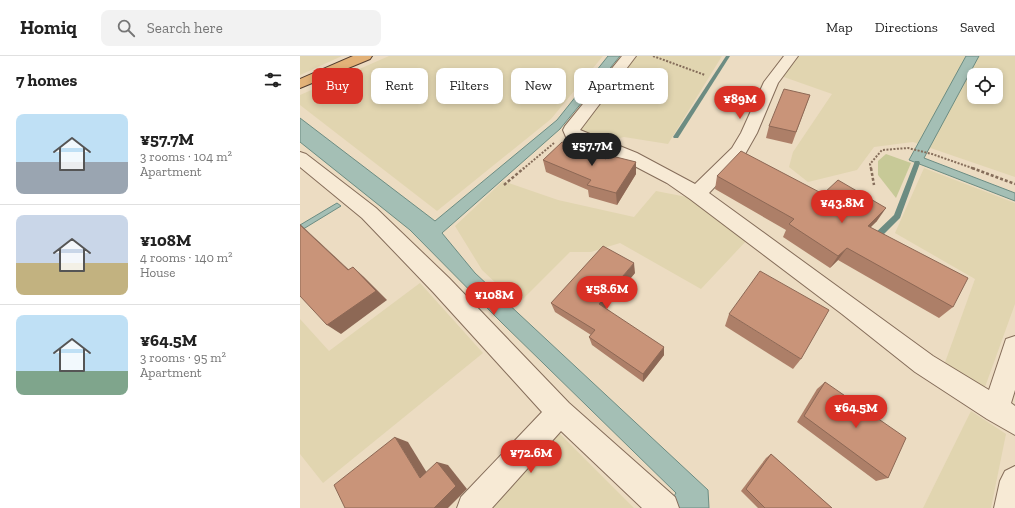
<!DOCTYPE html>
<meta charset="utf-8">
<style>
:root{--surface:#fff;--page:#f2f2f2;--text:#222;--muted:#767676;--line:#e0e0e0;--accent:#d93025}
body{margin:0;font-family:"Zilla Slab",serif;background:var(--page);color:var(--text);height:100vh;display:flex;flex-direction:column;font-size:15px;white-space:nowrap}
*{box-sizing:border-box;margin:0}
p{font-size:13px;color:var(--muted)}
.icon{flex:none;width:22px;height:22px;fill:none;stroke:currentColor;stroke-width:2;stroke-linecap:round;stroke-linejoin:round}
.map{position:relative;flex:1;overflow:hidden}
.panel{display:flex;flex-direction:column;background:var(--surface);width:300px}
.panel>*{flex:none}
.hud{position:absolute;left:12px;top:12px;width:380px;height:36px;display:flex;gap:8px}
.buttons{position:absolute;left:667px;top:12px;display:grid;gap:8px}
.buttons a{display:grid;place-items:center;width:36px;height:36px;border-radius:8px;background:var(--surface);box-shadow:0 2px 6px #0003;font-size:20px}
.price{position:absolute;translate:-50% -34px;padding:0 9px;border-radius:14px;background:var(--accent);color:#fff;font-size:13px;line-height:26px;filter:drop-shadow(0 1px 2px #0008)}
.price::after{content:'';position:absolute;left:50%;top:24px;width:12px;height:9px;margin-left:-6px;background:inherit;clip-path:polygon(0 0,100% 0,50% 100%)}
.price.selected{background:#222;color:#fff}
ul{padding:0;list-style:none}
li{display:flex;align-items:center;gap:12px;height:100px;padding:0 16px}
li+li{border-top:1px solid var(--line)}
li span{display:grid;place-items:center;flex:none;width:112px;height:80px;border-radius:8px;color:#555}
li>.icon{margin-inline-start:auto}
span .icon{width:48px;height:48px;fill:#fffc;stroke-width:1}
li b{font-size:17px}
h2{display:flex;justify-content:space-between;align-items:center;height:48px;padding:0 16px;font-size:17px}
.tag{padding:0 14px;border-radius:8px;background:var(--surface);box-shadow:0 2px 6px #0003;font-size:14px;line-height:36px}
.tag.selected{background:var(--accent);color:#fff}
header{display:flex;align-items:center;gap:24px;box-sizing:border-box;height:56px;padding:0 20px;background:var(--surface);border-bottom:1px solid var(--line)}
header strong{font-size:19px}
nav{display:flex;gap:22px;margin-inline-start:auto;font-size:14px}
.search{width:280px;height:36px;background:var(--page);display:flex;align-items:center;gap:10px;box-sizing:border-box;padding:0 14px;border-radius:8px;color:var(--muted);font-size:15px}
main{display:flex;flex:1;min-height:0}
.map>svg:first-child{display:block}
.farmland{fill:#e1d5b0;fill-rule:evenodd}
.green{fill:#c7c997}
.water{fill:#a4bfb5;stroke:#6c8c82}
.lines{fill:none;stroke-linecap:round;stroke-linejoin:round}
.stream{fill:#6c8c82;fill-rule:evenodd}
.minor-casing{stroke:#856d5a;stroke-width:2}
.trunk-casing{stroke:#533c2e;stroke-width:2}
.path-far1{stroke:#856d5a;stroke-width:2;stroke-dasharray:2 1.5;stroke-linecap:butt}
.path{stroke:#856d5a;stroke-width:2.5;stroke-dasharray:3 2;stroke-linecap:butt}
.minor{fill:#f7ead5;fill-rule:evenodd}
.trunk{fill:#e3b278;fill-rule:evenodd}
.wall{fill:#ad7f68}
.shaded-wall{fill:#8d6855}
.building{fill:#c99479;stroke:#8d6855}
</style>
<header>
<strong>Homiq</strong>
<div class="search"><svg class="icon" aria-label="search" viewBox="0 0 24 24"><circle cx="10" cy="10" r="6"/><path d="M15 15l6 6"/></svg>Search here</div>
<nav><a>Map</a><a>Directions</a><a>Saved</a></nav>
</header>
<main>
<section class="panel">
<h2>7 homes<svg class="icon" aria-label="filters" viewBox="0 0 24 24"><path d="M4 7h16M4 17h16"/><circle cx="9" cy="7" r="2"/><circle cx="15" cy="17" r="2"/></svg></h2>
<ul>
<li><span style="background:linear-gradient(#bfe0f5 60%,#9aa5b1 0)"><svg class="icon" aria-label="home" viewBox="0 0 24 24"><path d="M3 11l9-7 9 7M6 9v11h12V9"/></svg></span><div><b>¥57.7M</b><p>3 rooms · 104 m²</p><p>Apartment</p></div></li>
<li><span style="background:linear-gradient(#c9d6e8 60%,#c2b280 0)"><svg class="icon" aria-label="home" viewBox="0 0 24 24"><path d="M3 11l9-7 9 7M6 9v11h12V9"/></svg></span><div><b>¥108M</b><p>4 rooms · 140 m²</p><p>House</p></div></li>
<li><span style="background:linear-gradient(#bfe0f5 70%,#7fa58c 0)"><svg class="icon" aria-label="home" viewBox="0 0 24 24"><path d="M3 11l9-7 9 7M6 9v11h12V9"/></svg></span><div><b>¥64.5M</b><p>3 rooms · 95 m²</p><p>Apartment</p></div></li>
</ul>
</section>
<div class="map">
<svg width="715" height="452" viewBox="0 0 715 452">
<rect width="100%" height="100%" fill="#ecdcc2"/>
<g class="farmland">
<path d="M0 0H42L0 19Z"/>
<path d="M89 0H303L251 63 137 155 0 49V39Z"/>
<path d="M335 0H422L368 88 324 81 308 85 279 74Z"/>
<path d="M499 0H715V121L613 86 574 91 557 114 508 126 489 111 493 96 532 38 481 20ZM674 19H696V41H674Z"/>
<path d="M624 112 715 147V248L685 331 643 312 675 223 595 177Z"/>
<path d="M203 125 258 144 334 161 356 135 392 142 448 183 401 233 320 187 291 196H270L218 248 182 214 155 170Z"/>
<path d="M120 227 183 297 23 427 0 398V263L29 295Z"/>
<path d="M671 355 706 378 691 452H623Z"/>
<path d="M259 377 334 452H191Z"/>
</g>
<path class="green" d="M586 98 611 107 596 142 578 119V105Z"/>
<g class="water">
<path d="M308 0H320L260 73 142 177 175 217 408 434 409 452H366L376 437 202 267 110 174 0 86V62L135 165 257 64Z"/>
<path d="M666 0H679L624 102 715 137V145L609 104Z"/>
<path d="M37 147 41 150 0 175V169Z"/>
</g>
<g class="lines">
<g class="stream">
<path d="M426 0H430L378 82H374L373 81Z"/>
<path d="M615 105H619L620 107 600 162 576 186H570L569 184 570 182 594 159Z"/>
</g>
<g class="minor-casing">
<g id="minor">
<path d="M322 0H336L280 74 337 97 395 128 432 92 441 77 464 26 484 0H498L478 27 457 77 444 100 409 137 633 300 689 334 706 283 715 280V334L711 347 715 350V379L687 363 615 316 542 258 390 143 367 127 325 105 266 81 263 74 265 70Z"/>
<path d="M0 96 6 98 76 152 149 222 269 347 375 441 379 452H342L261 375 192 452H157L161 441 242 356 133 236 62 162 0 111Z"/>
<path d="M715 410V452H694L700 425 705 415Z"/>
</g>
</g>
<g class="trunk-casing">
<path id="trunk" d="M53 0H72L70 3 0 32V23Z"/>
</g>
<g class="path-far1">
<path d="M353 0 405 19"/>
<path d="M223 113 254 87"/>
<path d="M571 113 570 108 582 94 608 92 632 98 675 113"/>
</g>
<g class="path">
<path d="M571 112 574 129"/>
<path d="M672 112 715 128"/>
<path d="M204 129 224 112"/>
</g>
<use href="#minor" class="minor"/>
<use href="#trunk" class="trunk"/>
</g>
<g class="wall">
<path d="M510 39 492 88 466 82 469 70Z"/>
<path d="M306 103 336 106V118L317 149 289 141 288 134 246 116 243 104Z"/>
<path d="M417 120 523 138 577 165 570 171 653 251 639 262 538 204 530 212 483 181 486 174 415 133Z"/>
<path d="M335 217 306 252 364 299 343 326 292 289 289 281 291 279 255 256 251 247Z"/>
<path d="M429 258 501 303 493 313 425 270Z"/>
<path d="M525 326 588 422 576 425 497 366 517 333Z"/>
<path d="M471 398 532 452H458L441 435 466 402Z"/>
</g>
<g class="shaded-wall">
<path d="M336 106V118L317 149 316 137Z"/>
<path d="M586 152 577 165 559 183 568 170Z"/>
<path d="M0 168 60 224 48 214 0 169Z"/>
<path d="M547 192 538 204 530 212 538 200Z"/>
<path d="M334 207 335 217 301 257 299 248Z"/>
<path d="M53 211 64 221 87 244 41 278 27 269Z"/>
<path d="M364 291V299L343 326V318Z"/>
<path d="M95 381 108 386 132 425 120 422Z"/>
<path d="M137 406 148 409 167 433 148 452H134Z"/>
</g>
<g class="building">
<path d="M484 33 510 39 496 76 469 70Z"/>
<path d="M262 86 306 103 308 99 336 106 316 137 287 129 291 124 243 104Z"/>
<path d="M441 95 523 138 538 124 586 152 568 170 668 222 653 251 547 192 538 200 489 168 494 163 417 120Z"/>
<path d="M0 169 48 214 53 211 76 235 27 269 0 240Z"/>
<path d="M303 190 334 207 299 248 364 291 343 318 289 281 295 274 251 247Z"/>
<path d="M460 215 529 254 501 303 429 258Z"/>
<path d="M525 326 606 382 588 422 504 360Z"/>
<path d="M95 381 120 422 137 406 156 430 134 452H45L34 429Z"/>
<path d="M471 398 532 452H465L446 433Z"/>
</g>
</svg>
<div class="buttons">
<a><svg class="icon" aria-label="locate" viewBox="0 0 24 24"><circle cx="12" cy="12" r="6"/><path d="M12 2v4M12 18v4M2 12h4M18 12h4"/></svg></a>
</div>
<b class="price" style="left:440px;top:64px">¥89M</b>
<b class="price selected" style="left:292px;top:111px">¥57.7M</b>
<b class="price" style="left:542px;top:168px">¥43.8M</b>
<b class="price" style="left:307px;top:254px">¥58.6M</b>
<b class="price" style="left:194px;top:260px">¥108M</b>
<b class="price" style="left:556px;top:373px">¥64.5M</b>
<b class="price" style="left:231px;top:418px">¥72.6M</b>
<div class="hud">
<a class="tag selected">Buy</a>
<a class="tag">Rent</a>
<a class="tag">Filters</a>
<a class="tag">New</a>
<a class="tag">Apartment</a>
</div>
</div>
</main>
